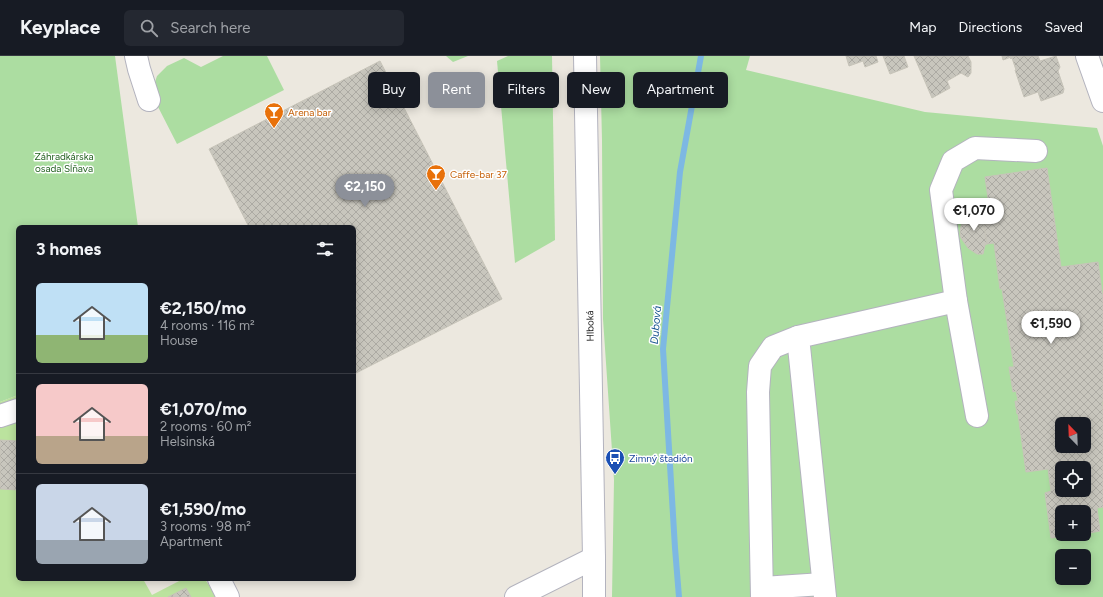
<!DOCTYPE html>
<meta charset="utf-8">
<style>
:root{--surface:#171b24;--page:#242831;--text:#f1f3f6;--muted:#9ea1a6;--line:#363941;--accent:#8c9099}
body{margin:0;font-family:Figtree,sans-serif;background:var(--page);color:var(--text);height:100vh;display:flex;flex-direction:column;font-size:15px;white-space:nowrap}
*{box-sizing:border-box;margin:0}
p{font-size:13px;color:var(--muted)}
.icon{flex:none;width:22px;height:22px;fill:none;stroke:currentColor;stroke-width:2;stroke-linecap:round;stroke-linejoin:round}
.map{position:relative;flex:1;overflow:hidden}
.drawer{position:absolute;left:16px;top:169px;width:340px;height:356px;display:flex;flex-direction:column;background:var(--surface);border-radius:6px;box-shadow:0 2px 10px #0003}
.drawer>*{flex:none}
.hud{position:absolute;left:368px;top:16px;width:380px;height:36px;display:flex;gap:8px}
.needle{width:26px;rotate:337deg}
.controls{position:absolute;left:1055px;top:361px;display:grid;gap:8px}
.controls a{display:grid;place-items:center;width:36px;height:36px;border-radius:6px;background:var(--surface);box-shadow:0 2px 10px #0003;font-size:20px}
.price{position:absolute;translate:-50% -34px;padding:0 9px;border-radius:14px;background:#fff;color:#222;font-size:13px;line-height:26px;filter:drop-shadow(0 1px 2px #0008)}
.price::after{content:'';position:absolute;left:50%;top:24px;width:12px;height:9px;margin-left:-6px;background:inherit;clip-path:polygon(0 0,100% 0,50% 100%)}
.price.selected{background:var(--accent);color:#fff}
ul{padding:0;list-style:none}
li{display:flex;align-items:center;gap:12px;height:100px;padding:0 20px}
li+li{border-top:1px solid var(--line)}
li span{display:grid;place-items:center;flex:none;width:112px;height:80px;border-radius:6px;color:#555}
li>.icon{margin-inline-start:auto}
span .icon{width:48px;height:48px;fill:#fffc;stroke-width:1}
li b{font-size:17px}
h2{display:flex;justify-content:space-between;align-items:center;height:48px;padding:0 20px;font-size:17px}
.pill{padding:0 14px;border-radius:6px;background:var(--surface);box-shadow:0 2px 10px #0003;font-size:14px;line-height:36px}
.pill.selected{background:var(--accent);color:#fff}
header{display:flex;align-items:center;gap:24px;box-sizing:border-box;height:56px;padding:0 20px;background:var(--surface);border-bottom:1px solid var(--line)}
header strong{font-size:19px}
nav{display:flex;gap:22px;margin-inline-start:auto;font-size:14px}
.search{width:280px;height:36px;background:var(--page);display:flex;align-items:center;gap:10px;box-sizing:border-box;padding:0 14px;border-radius:6px;color:var(--muted);font-size:15px}
.map>svg:first-child{display:block}
.green{fill:#acdda1;fill-rule:evenodd}
.pitch{fill:#bbe39e}
.lines{fill:none;stroke-linecap:round;stroke-linejoin:round}
.stream{stroke:#7db8e3;stroke-width:6}
.building{fill:url(#building-cross-hatch);stroke:#c7c4b9;fill-rule:evenodd}
.minor-casing{stroke:#b3b3be;stroke-width:24}
.minor{stroke:#fff;stroke-width:22}
.labels{text-anchor:middle;dominant-baseline:central;stroke-width:3;stroke-linejoin:round;paint-order:stroke}
.food-label{font-size:10px;fill:#c56008;stroke:#fff;text-anchor:start}
.park-label{font-size:10px;fill:#256222;stroke:#fff}
.street-label{font-size:10px;fill:#2c2c2c;stroke:#fff}
.transit-label{font-size:10px;fill:#164399;stroke:#fff;text-anchor:start}
.water-label{font-size:11px;font-style:italic;fill:#1a5691;stroke:#fff}
</style>
<header>
<strong>Keyplace</strong>
<div class="search"><svg class="icon" aria-label="search" viewBox="0 0 24 24"><circle cx="10" cy="10" r="6"/><path d="M15 15l6 6"/></svg>Search here</div>
<nav><a>Map</a><a>Directions</a><a>Saved</a></nav>
</header>
<div class="map">
<svg width="1103" height="541" viewBox="0 0 1103 541">
<defs>
<pattern id="building-cross-hatch" width="8" height="8" patternUnits="userSpaceOnUse"><rect width="8" height="8" fill="#c8c6bd"/><path d="M0 0l8 8M0 8l8-8" fill="none" stroke="#acaaa3"/></pattern>
</defs>
<rect width="100%" height="100%" fill="#ece8df"/>
<g class="green">
<path d="M0 0H115L138 171H18V339L0 346Z"/>
<path d="M223 0H267L284 34 177 88 155 45 153 32 157 20 167 10 184 2 201 11Z"/>
<path d="M446 0H468L453 6Z"/>
<path d="M508 0H552L555 184 515 207 497 5Z"/>
<path d="M600 0H750L746 14 925 56 1097 72 1103 90V541H612L614 424 603 263 602 84ZM1062 368H1084V390H1062ZM1062 412H1084V434H1062ZM1062 456H1084V478H1062ZM1062 500H1084V522H1062Z"/>
</g>
<path class="pitch" d="M18 339V523H143L152 539 183 523H205L216 541H0V346Z"/>
<g class="lines">
<path class="stream" d="M679 541 675 492 663 293 680 116 701 0"/>
</g>
<g class="building">
<path d="M846 0H876L878 6 865 11 863 5 849 10Z"/>
<path d="M883 0H904L908 11 890 18Z"/>
<path d="M914 0H968L971 6V17L968 21 961 17 947 25 950 32 932 42Z"/>
<path d="M1002 0H1014L1003 4Z"/>
<path d="M1016 0H1038L1040 5 1056 0 1060 11 1058 15 1064 33 1063 37 1041 45 1038 36 1024 41 1015 14H1016L1012 2 1011 3 1010 2Z"/>
<path d="M380 5 502 243 354 318V171H249L209 93Z"/>
<path d="M1047 112 1061 211 1098 206 1103 243V346H1102L1103 353V451L1097 452 1100 475 1084 478V456H1062V478H1081L1051 482 1045 437 1051 435 1048 413 1026 416 1018 358H1017L1015 345H1018L1016 335 1013 336 1009 311H1014L1002 233H1000L994 187 987 188 982 158 990 157 985 121ZM1062 368H1084V390H1062ZM1062 412H1084V434H1062Z"/>
<path d="M980 153 982 158 987 188 985 189 983 198H977L968 192 961 182 960 176 961 170 965 161 974 155Z"/>
<path d="M0 384 18 385V434L0 433Z"/>
<path d="M186 532 191 541H168Z"/>
</g>
<g class="lines">
<g class="minor-casing">
<g id="minor">
<path d="M136 0 139 13 149 44"/>
<path d="M585 0 594 502V541"/>
<path d="M1087 0 1103 45"/>
<path d="M0 360 18 354"/>
<path d="M977 360 956 245 941 134 953 105 975 92 1036 95"/>
<path d="M219 523 228 541"/>
<path d="M762 532 823 528"/>
<path d="M516 541 594 502"/>
<path d="M762 541 758 336 760 310 773 291 798 281"/>
<path d="M825 541 798 281 956 245"/>
</g>
</g>
<use href="#minor" class="minor"/>
</g>
<defs>
<g id="bar-pin" transform="scale(1)"><path d="M0 17L-7.5 6A9.5 9.5 0 1 1 7.5 6Z" fill="#e8710a" stroke="#fff"/><path d="M-6-5H6L.8 .8V4.5H3.5V6h-7V4.5H-.8V.8Z" fill="#fff"/></g>
<g id="bus-pin" transform="scale(1)"><path d="M0 17L-7.5 6A9.5 9.5 0 1 1 7.5 6Z" fill="#1a4fb4" stroke="#fff"/><path d="M-5-6H5V4H4V6H2V4H-2V6H-4V4H-5ZM-3.5-4V0h7V-4ZM-3.5 1.2v1.5H-2V1.2ZM2 1.2v1.5H3.5V1.2Z" fill="#fff"/></g>
</defs>
<g fill-rule="evenodd">
<use href="#bar-pin" x="274" y="56"/>
<use href="#bar-pin" x="436" y="118"/>
<use href="#bus-pin" x="615" y="402"/>
</g>
<g class="labels">
<g class="food-label">
<text x="288" y="56">Arena bar</text>
<text x="450" y="118">Caffe-bar 37</text>
</g>
<g class="park-label">
<text x="64" y="100">Záhradkárska<tspan x="64" dy="12">osada Sĺňava</tspan></text>
</g>
<g class="street-label">
<text transform="translate(590 270) rotate(-91)">Hlboká</text>
</g>
<g class="transit-label">
<text x="629" y="402">Zimný štadión</text>
</g>
<g class="water-label">
<text transform="translate(656 269) rotate(-85)">Dubová</text>
</g>
</g>
</svg>
<div class="controls">
<a><svg class="needle" viewBox="-14 -14 28 28"><path d="M0-13l5 13h-10z" fill="#e53935"/><path d="M0 13l5-13h-10z" fill="#9ea1a6"/></svg></a>
<a><svg class="icon" aria-label="locate" viewBox="0 0 24 24"><circle cx="12" cy="12" r="6"/><path d="M12 2v4M12 18v4M2 12h4M18 12h4"/></svg></a>
<a>+</a>
<a>−</a>
</div>
<b class="price selected" style="left:365px;top:152px">€2,150</b>
<b class="price" style="left:974px;top:176px">€1,070</b>
<b class="price" style="left:1051px;top:289px">€1,590</b>
<div class="hud">
<a class="pill">Buy</a>
<a class="pill selected">Rent</a>
<a class="pill">Filters</a>
<a class="pill">New</a>
<a class="pill">Apartment</a>
</div>
<section class="drawer">
<h2>3 homes<svg class="icon" aria-label="filters" viewBox="0 0 24 24"><path d="M4 7h16M4 17h16"/><circle cx="9" cy="7" r="2"/><circle cx="15" cy="17" r="2"/></svg></h2>
<ul>
<li><span style="background:linear-gradient(#bfe0f5 65%,#8fb573 0)"><svg class="icon" aria-label="home" viewBox="0 0 24 24"><path d="M3 11l9-7 9 7M6 9v11h12V9"/></svg></span><div><b>€2,150/mo</b><p>4 rooms · 116 m²</p><p>House</p></div></li>
<li><span style="background:linear-gradient(#f6c9c9 65%,#b9a48a 0)"><svg class="icon" aria-label="home" viewBox="0 0 24 24"><path d="M3 11l9-7 9 7M6 9v11h12V9"/></svg></span><div><b>€1,070/mo</b><p>2 rooms · 60 m²</p><p>Helsinská</p></div></li>
<li><span style="background:linear-gradient(#c9d6e8 70%,#9aa5b1 0)"><svg class="icon" aria-label="home" viewBox="0 0 24 24"><path d="M3 11l9-7 9 7M6 9v11h12V9"/></svg></span><div><b>€1,590/mo</b><p>3 rooms · 98 m²</p><p>Apartment</p></div></li>
</ul>
</section>
</div>
